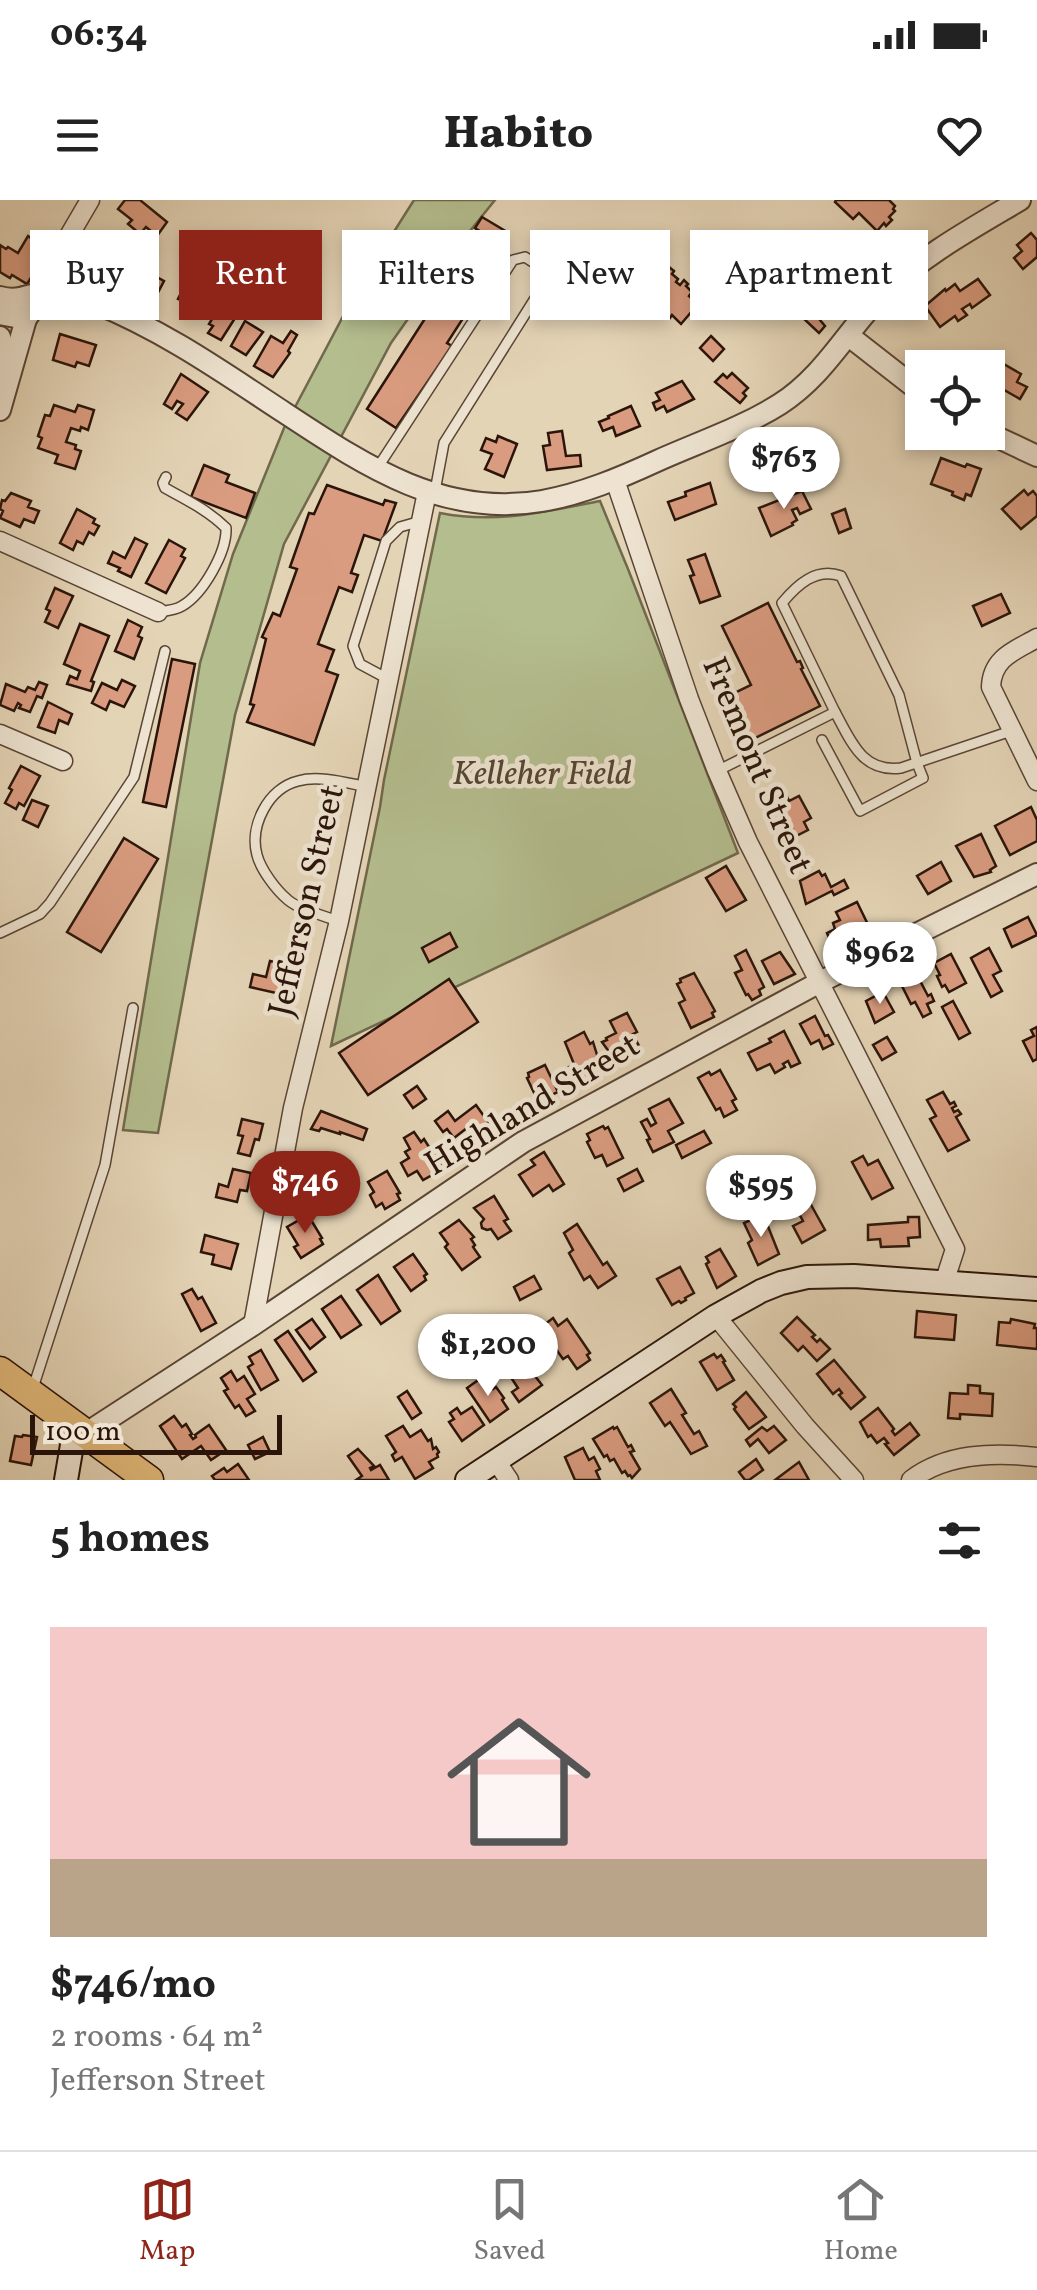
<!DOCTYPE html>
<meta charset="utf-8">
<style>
:root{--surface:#fff;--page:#f6f6f6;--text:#222;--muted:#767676;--line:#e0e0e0;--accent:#8f2418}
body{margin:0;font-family:Vollkorn,serif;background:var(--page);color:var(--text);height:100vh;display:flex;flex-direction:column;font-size:38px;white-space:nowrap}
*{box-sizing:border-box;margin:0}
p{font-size:32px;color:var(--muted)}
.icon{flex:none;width:55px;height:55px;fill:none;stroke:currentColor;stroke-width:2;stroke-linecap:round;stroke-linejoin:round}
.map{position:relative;height:1280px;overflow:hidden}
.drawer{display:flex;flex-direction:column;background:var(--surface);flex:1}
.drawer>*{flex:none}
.banner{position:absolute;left:30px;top:30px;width:978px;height:90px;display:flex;gap:20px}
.buttons{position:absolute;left:905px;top:150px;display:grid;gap:20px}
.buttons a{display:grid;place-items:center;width:100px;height:100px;border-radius:0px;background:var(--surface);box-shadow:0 5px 15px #0003;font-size:50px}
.scale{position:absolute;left:30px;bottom:25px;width:252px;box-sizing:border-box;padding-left:10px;border:5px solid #2b150a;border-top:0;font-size:28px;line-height:35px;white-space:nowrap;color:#2b150a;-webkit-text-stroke:8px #ede3d0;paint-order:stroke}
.price{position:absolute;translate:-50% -85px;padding:0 22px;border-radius:35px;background:#fff;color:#222;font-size:32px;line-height:65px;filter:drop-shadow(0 2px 5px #0008)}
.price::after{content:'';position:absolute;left:50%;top:60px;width:30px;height:22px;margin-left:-15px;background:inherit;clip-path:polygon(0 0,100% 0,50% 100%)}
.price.selected{background:var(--accent);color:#fff}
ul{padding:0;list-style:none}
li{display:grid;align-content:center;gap:20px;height:530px;padding:0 50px}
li+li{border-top:2px solid var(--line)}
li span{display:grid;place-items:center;height:310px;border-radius:0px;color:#555}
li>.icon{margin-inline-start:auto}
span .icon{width:180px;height:180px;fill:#fffc;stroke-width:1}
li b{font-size:42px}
h2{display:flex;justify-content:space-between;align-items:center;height:120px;padding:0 50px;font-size:42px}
.chip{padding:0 35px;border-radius:0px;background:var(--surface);box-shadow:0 5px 15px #0003;font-size:35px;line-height:90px}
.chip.selected{background:var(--accent);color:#fff}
.status{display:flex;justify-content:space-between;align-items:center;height:70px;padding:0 50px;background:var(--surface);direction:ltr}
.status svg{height:28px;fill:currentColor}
header{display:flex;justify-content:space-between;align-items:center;height:130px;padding:0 50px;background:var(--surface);font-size:45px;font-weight:800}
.dock{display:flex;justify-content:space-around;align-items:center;height:140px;border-top:2px solid var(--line);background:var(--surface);font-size:28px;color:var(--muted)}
.dock a{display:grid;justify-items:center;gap:5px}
.dock .selected{color:var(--accent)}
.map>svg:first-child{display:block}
.green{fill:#b4bd8e;stroke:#70694c;stroke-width:2.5}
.building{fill:#da9c80;stroke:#2b150a;stroke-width:2.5}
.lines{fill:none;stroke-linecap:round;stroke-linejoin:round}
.service-casing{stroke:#594535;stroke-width:12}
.minor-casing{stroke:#594535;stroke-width:21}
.tertiary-casing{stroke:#594535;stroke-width:24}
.secondary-casing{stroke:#2b150a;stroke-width:26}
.primary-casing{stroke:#2b150a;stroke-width:31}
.service{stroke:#ede3d0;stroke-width:9}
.minor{stroke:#ede3d0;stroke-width:18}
.tertiary{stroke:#ede3d0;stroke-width:20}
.secondary{stroke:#ede3d0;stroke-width:22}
.primary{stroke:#e2ba7b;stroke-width:28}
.labels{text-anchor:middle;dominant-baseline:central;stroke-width:9;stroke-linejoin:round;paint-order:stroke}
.street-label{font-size:35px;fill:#2b150a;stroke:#ede3d0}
.park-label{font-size:35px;font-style:italic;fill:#544732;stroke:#ede3d0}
</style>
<div class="status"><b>06:34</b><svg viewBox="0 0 49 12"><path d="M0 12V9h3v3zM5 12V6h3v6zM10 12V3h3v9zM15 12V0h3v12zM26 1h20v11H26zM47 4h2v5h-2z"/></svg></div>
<header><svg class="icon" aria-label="menu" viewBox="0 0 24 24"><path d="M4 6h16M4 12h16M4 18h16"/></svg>Habito<svg class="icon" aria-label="heart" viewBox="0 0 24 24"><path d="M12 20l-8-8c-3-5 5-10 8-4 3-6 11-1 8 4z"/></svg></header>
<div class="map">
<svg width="1037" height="1280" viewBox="0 0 1037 1280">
<rect width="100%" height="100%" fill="#e4d4b6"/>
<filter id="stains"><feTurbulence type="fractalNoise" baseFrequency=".002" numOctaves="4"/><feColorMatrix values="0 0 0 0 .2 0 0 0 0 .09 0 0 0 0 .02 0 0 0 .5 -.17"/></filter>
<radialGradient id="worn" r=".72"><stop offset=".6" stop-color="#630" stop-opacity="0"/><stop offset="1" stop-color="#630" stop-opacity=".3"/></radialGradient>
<g class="green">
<path d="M414 0H495L470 31 391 143 284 344 235 515 158 933 123 930 200 463 233 354 284 228 357 90Z"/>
<path d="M600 301 628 369 738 653 331 846 380 607 384 580 440 313C497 324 544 312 600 301Z"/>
</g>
<g class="building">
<path d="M125 0H140L167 22 157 36 146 27 140 34 128 24 132 20 118 9Z"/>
<path d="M836 0H889L895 6 893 9 895 11 889 17 892 20 886 26 884 23 877 31 859 13 853 19 835 2Z"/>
<path d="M482 17 507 32 500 44 475 28Z"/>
<path d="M1031 33 1037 40V57L1023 69 1014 58 1022 51 1017 45Z"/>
<path d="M28 36 48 51 27 84 12 75 10 78 0 72V45L6 49 8 47 18 53Z"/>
<path d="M635 47 665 71 669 67 674 71 672 74 678 79 676 82 680 85 684 80 688 84 686 86 692 92 689 96 698 104 681 124 672 115 670 118 651 102 655 97 620 65Z"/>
<path d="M137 59 145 63 142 69 164 81 153 102 135 93 137 89 125 82Z"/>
<path d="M198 60 220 68 199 108 178 99Z"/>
<path d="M451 78 463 85 464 83 478 95 447 143 452 146 396 228 367 209Z"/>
<path d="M978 79 990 95 972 108 970 104 962 109 967 115 958 121 955 116 940 127 925 106 945 89 946 91 955 84 960 91Z"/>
<path d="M796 93 804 101 809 95 827 112 820 120 825 126 819 133 787 103Z"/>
<path d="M228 101 235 105 231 112 237 115 221 140 208 133 213 126 209 124 221 104 224 106Z"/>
<path d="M245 121 263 132 246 155 231 146Z"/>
<path d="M291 131 297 135 288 151 290 153 273 177 254 166 271 136 283 143Z"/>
<path d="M60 134 96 145 89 166 77 162 75 167 53 160Z"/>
<path d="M711 136 724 149 713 161 700 148Z"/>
<path d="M1002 163 1021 174 1017 182 1027 187 1020 199 992 183Z"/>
<path d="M732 173 748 188 743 193 746 196 740 203 715 182 723 174 727 178Z"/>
<path d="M181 174 208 192 187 220 176 213 183 204 177 201 172 209 164 204Z"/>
<path d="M682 181 694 199 667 212 664 206 656 210 653 203 660 200 656 193Z"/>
<path d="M54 205 75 212 78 205 94 210 88 230 81 227 80 231 71 228 66 242 76 245 75 249 81 251 75 269 55 263 58 255 38 248 42 238 38 236 45 215 50 216Z"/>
<path d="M631 206 640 226 616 236 613 227 603 231 599 222 609 218 608 216Z"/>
<path d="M562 231 566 256 580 255 581 266 547 270 543 246 550 245 548 233Z"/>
<path d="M498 236 517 244 504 277 485 269 492 254 481 250 486 238 496 242Z"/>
<path d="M941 258 965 267 967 264 981 269 971 296 966 294 964 300 952 295 953 292 931 284Z"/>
<path d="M204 265 229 275 226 282 255 293 246 318 191 297Z"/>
<path d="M710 283 716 304 675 320 668 302 686 296 685 292Z"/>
<path d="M327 285 383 305 385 300 396 303 382 341 364 335 351 373 358 375 352 392 339 387 318 444 334 450 326 471 338 475 314 545 247 522 254 505 250 504 266 439 262 437 273 413 280 416 297 369 290 367 309 313 314 314Z"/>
<path d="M1024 290 1028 295 1033 291 1037 296V316L1021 329 1002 309Z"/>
<path d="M802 291 811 309 800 314 797 308 792 310 797 320 792 323 793 325 771 336 759 308Z"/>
<path d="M11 293 31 301 28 307 39 311 34 323 24 319 20 327 0 318 3 311 0 309 2 300 5 301Z"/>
<path d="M77 309 95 319 93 323 99 326 94 335 89 332 83 344 77 341 73 350 60 343Z"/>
<path d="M845 309 851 328 839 333 832 314Z"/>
<path d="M135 338 147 344 131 377 118 371 120 368 108 363 113 352 125 358Z"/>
<path d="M169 340 185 349 181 356 185 358 166 393 146 383Z"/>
<path d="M705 354 720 396 700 403 690 376 694 375 688 360Z"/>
<path d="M55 388 73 396 58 428 45 422 50 411 46 409Z"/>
<path d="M1001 394 1010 413 982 426 973 406Z"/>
<path d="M768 403 797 462 800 461 803 468 801 469 820 506 745 543 722 499 751 485 722 426Z"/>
<path d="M128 420 142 427 138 436 142 438 134 459 115 451Z"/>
<path d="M80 424 109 436 91 481 94 482 91 491 67 484 70 476 77 479 80 471 64 464Z"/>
<path d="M172 459 195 464 166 607 143 602Z"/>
<path d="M122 480 135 486 124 507 110 501 106 510 92 503 102 483 117 490Z"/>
<path d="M39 482 47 485 42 498 37 496 30 512 19 508 21 505 18 503 14 511 0 505 6 484 25 492 28 487 35 490Z"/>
<path d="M48 502 72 514 68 524 59 520 55 533 38 527Z"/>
<path d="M21 566 40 576 24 606 19 603 16 609 5 603 12 590 9 588Z"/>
<path d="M787 596 789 601 799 596 811 618 804 622 808 630 796 636 787 618 782 621 774 603Z"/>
<path d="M32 600 48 606 38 627 23 620Z"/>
<path d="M1031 607 1037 620V641L1010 655 995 626Z"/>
<path d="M981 634 996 666 990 670 991 672 974 677 956 646Z"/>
<path d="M124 638 158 659 101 752 67 732Z"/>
<path d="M941 662 951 681 928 694 917 676Z"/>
<path d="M726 666 746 700 726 711 706 678Z"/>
<path d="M819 671 822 676 825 674 831 687 844 680 848 688 834 695 832 691 806 704 800 681Z"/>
<path d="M857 702 874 737 844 751 841 745 834 749 827 733 835 729 833 723 840 720 836 712Z"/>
<path d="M1028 717 1037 735 1012 747 1004 729Z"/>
<path d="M450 733 457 747 429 762 422 748Z"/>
<path d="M989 748 1001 771 993 775 1002 791 991 797 971 758Z"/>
<path d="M746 750 764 787 759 790 761 795 752 800 748 794 746 795 735 773 742 770 735 756Z"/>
<path d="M780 752 795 774 774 784 762 761Z"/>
<path d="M951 754 966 783 949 792 945 785 942 787 937 776 940 775 934 763Z"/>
<path d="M270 761 291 766 285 795 250 787 253 774 266 777Z"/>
<path d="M694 773 715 811 712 813 714 817 691 828 679 803 685 800 677 784 681 782 680 779Z"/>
<path d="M916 773 928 796 931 794 934 801 927 804 931 813 923 817 915 802 911 804 900 782Z"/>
<path d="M449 779 478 822 368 895 339 853Z"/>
<path d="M883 792 894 812 875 823 866 801Z"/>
<path d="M953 801 970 833 959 839 942 807Z"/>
<path d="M627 813 637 832 633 834 640 848 630 853 631 856 626 859 624 855 615 860 602 842 607 840 606 838 616 833 610 821Z"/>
<path d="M815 816 825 836 828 835 833 844 823 849 819 840 811 844 800 824Z"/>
<path d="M1037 827V859L1033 861 1023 841 1034 836 1031 830Z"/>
<path d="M784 831 800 863 791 867 788 861 783 864 785 867 775 873 770 864 757 870 748 853 771 842 769 839Z"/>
<path d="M584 832 590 844 593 842 598 858 601 857 608 870 583 883 580 877 575 880 569 867 574 864 565 842Z"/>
<path d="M887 837 896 852 882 860 873 845Z"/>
<path d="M545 865 558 892 538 901 527 878 529 877 528 873Z"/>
<path d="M720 870 736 899 732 901 737 910 724 917 720 908 716 910 698 878 709 872 711 875Z"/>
<path d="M417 886 426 899 413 908 404 895Z"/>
<path d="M943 892 950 904 954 902 956 906 952 908 954 912 958 910 961 914 956 917 969 940 948 951 930 919 936 916 927 900Z"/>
<path d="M669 899 683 923 668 931 674 942 653 952 647 940 650 939 641 922 647 919 651 926 656 923 649 909Z"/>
<path d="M476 905 491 926 488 928 492 933 480 941 467 928 454 938 447 929 443 932 435 921 448 911 455 921Z"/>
<path d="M321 911 367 929 363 940 340 932V934L321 928 319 931 311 929Z"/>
<path d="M242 919 263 924 259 940 255 939 250 956 238 953 243 936 238 935Z"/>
<path d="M603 926 605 929 608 927 623 958 607 966 602 955 595 958 587 942 590 940 587 934Z"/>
<path d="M704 931 711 943 682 958 676 945Z"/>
<path d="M414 932 421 942 424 939 441 966 433 972 434 974 423 980 417 971 408 976 401 963 409 958 405 952 410 949 404 938Z"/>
<path d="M544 952 564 984 553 991 549 985 533 996 519 975 535 965 531 960Z"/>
<path d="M863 956 868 965 878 960 893 988 872 999 852 962Z"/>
<path d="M233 969 251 973 247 991 240 990 237 1002 216 997 219 984 228 987Z"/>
<path d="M637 969 643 981 624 991 618 979Z"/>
<path d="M387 971 400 993 397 994 400 1000 385 1009 382 1003 376 1007 370 995 374 992 368 982Z"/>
<path d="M494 996 508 1019 504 1021 511 1031 498 1039 491 1029 487 1030 482 1028 481 1023 484 1019 474 1008Z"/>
<path d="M810 1003 825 1030 802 1043 793 1026 803 1021 797 1010Z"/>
<path d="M763 1014 779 1054 758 1065 748 1043 752 1040 744 1023Z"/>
<path d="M308 1015 322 1038 320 1039 323 1044 301 1058 294 1047 298 1045 287 1027Z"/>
<path d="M908 1017H919L920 1037 908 1038 909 1046 881 1047 880 1039 868 1040V1025L908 1022Z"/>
<path d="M459 1020 474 1037 471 1039 475 1045 473 1047 480 1057 462 1070 445 1047 448 1044 440 1033Z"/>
<path d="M577 1024 603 1065 607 1062 616 1076 598 1088 590 1076 584 1080 569 1053 573 1050 564 1033Z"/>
<path d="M205 1035 238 1044 231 1069 212 1064 214 1055 201 1052Z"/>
<path d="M720 1049 736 1076 717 1088 706 1064 709 1062 706 1057Z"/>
<path d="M413 1054 427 1074 424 1076 426 1080 411 1091 394 1067Z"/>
<path d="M680 1067 694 1093 685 1098 686 1100 681 1103 679 1101 672 1105 657 1079Z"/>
<path d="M378 1075 400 1111 381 1124 357 1090Z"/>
<path d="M534 1076 541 1089 520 1100 514 1087Z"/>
<path d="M192 1089 198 1099 202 1097 216 1123 201 1131 182 1094Z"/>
<path d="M341 1096 361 1125 341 1138 322 1109Z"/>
<path d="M917 1111 956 1115 954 1140 915 1137Z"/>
<path d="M797 1117 815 1135 812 1137 817 1142 820 1139 830 1149 817 1161 803 1146 798 1151 781 1133Z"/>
<path d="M553 1118 558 1126 567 1119 590 1153 587 1155 590 1160 577 1169 568 1156 563 1159 546 1135 550 1132 544 1125Z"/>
<path d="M312 1119 325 1137 310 1149 296 1130Z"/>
<path d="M1011 1119 1035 1124 1034 1128H1037V1149L997 1145 999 1122 1010 1123Z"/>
<path d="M288 1131 316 1172 303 1181 275 1140Z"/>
<path d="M510 1140 528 1164 531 1161 540 1173 535 1176 542 1185 519 1202 512 1192 518 1188 510 1176 514 1174 502 1159 506 1156 500 1147Z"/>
<path d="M261 1150 278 1180 261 1190 248 1167 253 1164 249 1157Z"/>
<path d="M714 1154 717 1158 721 1155 725 1161 723 1162 734 1180 717 1190 700 1162Z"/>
<path d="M834 1160 865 1197 851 1209 839 1195 842 1193 839 1189 833 1194 817 1174Z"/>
<path d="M231 1171 237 1181 244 1176 255 1194 247 1199 255 1211 246 1216 239 1205 235 1208 224 1191 228 1189 221 1178Z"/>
<path d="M484 1176 493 1189 496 1187 504 1198 502 1200 508 1209 490 1222 467 1188Z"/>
<path d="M968 1185 980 1186V1193L993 1194 992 1216 960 1214V1219L948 1218 950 1193 968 1194Z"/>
<path d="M671 1189 686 1213 682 1215 694 1234 699 1231 707 1246 691 1254 670 1222 665 1226 650 1203Z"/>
<path d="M407 1191 421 1213 412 1219 398 1197Z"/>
<path d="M746 1192 766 1217 749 1229 734 1209 736 1207 733 1204Z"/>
<path d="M472 1207 484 1225 462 1241 449 1222 454 1219 450 1213 457 1208 461 1214Z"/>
<path d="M878 1208 894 1229 892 1231 895 1235 910 1223 919 1235 894 1255 885 1244 888 1243 884 1238 877 1243 871 1235 868 1237 860 1222Z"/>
<path d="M174 1216 182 1227 186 1224 192 1234 190 1235 193 1239 196 1237 195 1235 209 1225 226 1250 211 1260 201 1246 182 1259 160 1226Z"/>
<path d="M403 1226 410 1237 421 1230 428 1241 431 1239 433 1249 436 1247 439 1252 437 1254 438 1257 429 1262 433 1268 415 1279 402 1257 395 1261 392 1255 396 1252 386 1236Z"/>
<path d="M774 1226 786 1240 769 1253 758 1239 750 1246 746 1240 762 1227 767 1231Z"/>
<path d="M613 1227 614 1229 617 1227 628 1247 631 1245 634 1251 630 1252 640 1269 632 1278 630 1275 628 1276 625 1271 622 1273 614 1259 610 1261 607 1255 604 1257 593 1239Z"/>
<path d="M23 1235 37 1237 31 1265 10 1261 15 1236 22 1237Z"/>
<path d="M263 1237 270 1252 255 1259 248 1245Z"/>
<path d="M583 1248 589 1260 594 1257 600 1269 596 1271 600 1280H575L565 1257Z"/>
<path d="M358 1249 374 1266 370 1268 371 1270 380 1265 389 1280H356L362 1276 348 1256Z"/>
<path d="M756 1259 763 1270 749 1280H745L739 1272Z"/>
<path d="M799 1262 809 1280H775Z"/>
<path d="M238 1264 249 1280H215L212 1276 224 1268 227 1272Z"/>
</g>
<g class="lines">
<g class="service-casing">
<g id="service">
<path d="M378 267 513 60 525 57 545 70 546 81 444 243 435 291"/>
<path d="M158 412C166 411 176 410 182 406 203 394 227 352 226 328 209 311 187 300 165 288L163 283 166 277"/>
<path d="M388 479 360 464 353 446 386 341 400 327 421 321"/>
<path d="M822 540 860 611 923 578 917 563 899 495 841 376C816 367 797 385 782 403L835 512"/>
<path d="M717 571 835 512C851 541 862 573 901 568L1011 531"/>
<path d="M338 721C322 715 300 710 288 700 276 690 261 670 257 655 249 625 269 588 298 581 319 575 347 583 368 587"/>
<path d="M0 733 40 714 50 703 134 577 165 451"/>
<path d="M32 1191 105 965 133 808"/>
</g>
</g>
<g class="minor-casing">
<g id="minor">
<path d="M44 92 66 41 90 0"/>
<path d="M615 280 689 499 717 571 748 642 955 1049 944 1083"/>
<path d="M0 341 158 412"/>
<path d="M1037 438C1014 451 992 458 991 487L1037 581"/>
<path d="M0 534 63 561"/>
<path d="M716 1116 805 1226 854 1280"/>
<path d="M253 1125 293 908 339 721 427 292"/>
<path d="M496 1261 509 1280"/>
<path d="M911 1280C946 1253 994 1252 1037 1257"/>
</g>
</g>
<g class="tertiary-casing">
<g id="tertiary">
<path d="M0 97C18 102 27 95 44 92 61 89 79 97 95 103 163 130 224 173 285 213 364 265 442 318 542 301 582 294 620 278 657 261 697 243 742 228 780 204 825 175 847 130 883 94 923 55 973 28 1020 0"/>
<path d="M0 114 26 119"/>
<path d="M849 136 922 193"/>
<path d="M0 137 7 165 6 174"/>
<path d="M0 210 26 119 44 92"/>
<path d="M986 232 1037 256"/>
<path d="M85 1234 253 1125 523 942 820 782 1037 674"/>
</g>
</g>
<g class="secondary-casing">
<g id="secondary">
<path d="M66 1280 72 1245 85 1234"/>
<path d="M467 1280 716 1116 761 1091 781 1083 807 1077 854 1076 1037 1089"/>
</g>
</g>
<g class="primary-casing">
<path id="primary" d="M0 1171 149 1280"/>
</g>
<use href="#service" class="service"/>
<use href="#minor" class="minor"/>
<use href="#tertiary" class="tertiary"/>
<use href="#secondary" class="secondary"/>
<use href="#primary" class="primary"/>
</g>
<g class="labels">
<g class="street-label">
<text transform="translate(756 566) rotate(67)">Fremont Street</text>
<text transform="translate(308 701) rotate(-77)">Jefferson Street</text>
<text transform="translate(533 906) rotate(-31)">Highland Street</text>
</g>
<g class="park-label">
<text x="542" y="575">Kelleher Field</text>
</g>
</g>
<rect width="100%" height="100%" filter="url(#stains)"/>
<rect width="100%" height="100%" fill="url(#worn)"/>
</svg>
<div class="buttons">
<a><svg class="icon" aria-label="locate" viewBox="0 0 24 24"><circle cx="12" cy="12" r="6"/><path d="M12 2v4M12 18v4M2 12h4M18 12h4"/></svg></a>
</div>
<div class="scale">100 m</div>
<b class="price" style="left:784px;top:312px">$763</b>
<b class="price" style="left:880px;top:807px">$962</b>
<b class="price selected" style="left:305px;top:1036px">$746</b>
<b class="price" style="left:761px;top:1040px">$595</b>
<b class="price" style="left:488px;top:1199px">$1,200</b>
<div class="banner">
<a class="chip">Buy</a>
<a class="chip selected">Rent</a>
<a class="chip">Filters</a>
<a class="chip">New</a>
<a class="chip">Apartment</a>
</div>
</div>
<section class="drawer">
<h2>5 homes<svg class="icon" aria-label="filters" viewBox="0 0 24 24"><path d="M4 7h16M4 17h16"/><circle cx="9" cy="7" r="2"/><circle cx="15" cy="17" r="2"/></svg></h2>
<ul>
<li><span style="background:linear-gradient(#f6c9c9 75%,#b9a48a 0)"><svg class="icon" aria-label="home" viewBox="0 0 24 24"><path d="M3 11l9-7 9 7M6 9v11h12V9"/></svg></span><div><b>$746/mo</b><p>2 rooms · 64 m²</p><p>Jefferson Street</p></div></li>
</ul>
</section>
<nav class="dock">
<a class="selected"><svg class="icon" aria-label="map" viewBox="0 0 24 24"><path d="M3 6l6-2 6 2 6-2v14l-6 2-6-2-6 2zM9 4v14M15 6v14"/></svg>Map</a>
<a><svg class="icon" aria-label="saved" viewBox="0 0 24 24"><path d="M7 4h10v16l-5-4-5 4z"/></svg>Saved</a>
<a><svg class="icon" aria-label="home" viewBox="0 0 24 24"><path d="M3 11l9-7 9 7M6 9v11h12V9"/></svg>Home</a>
</nav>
